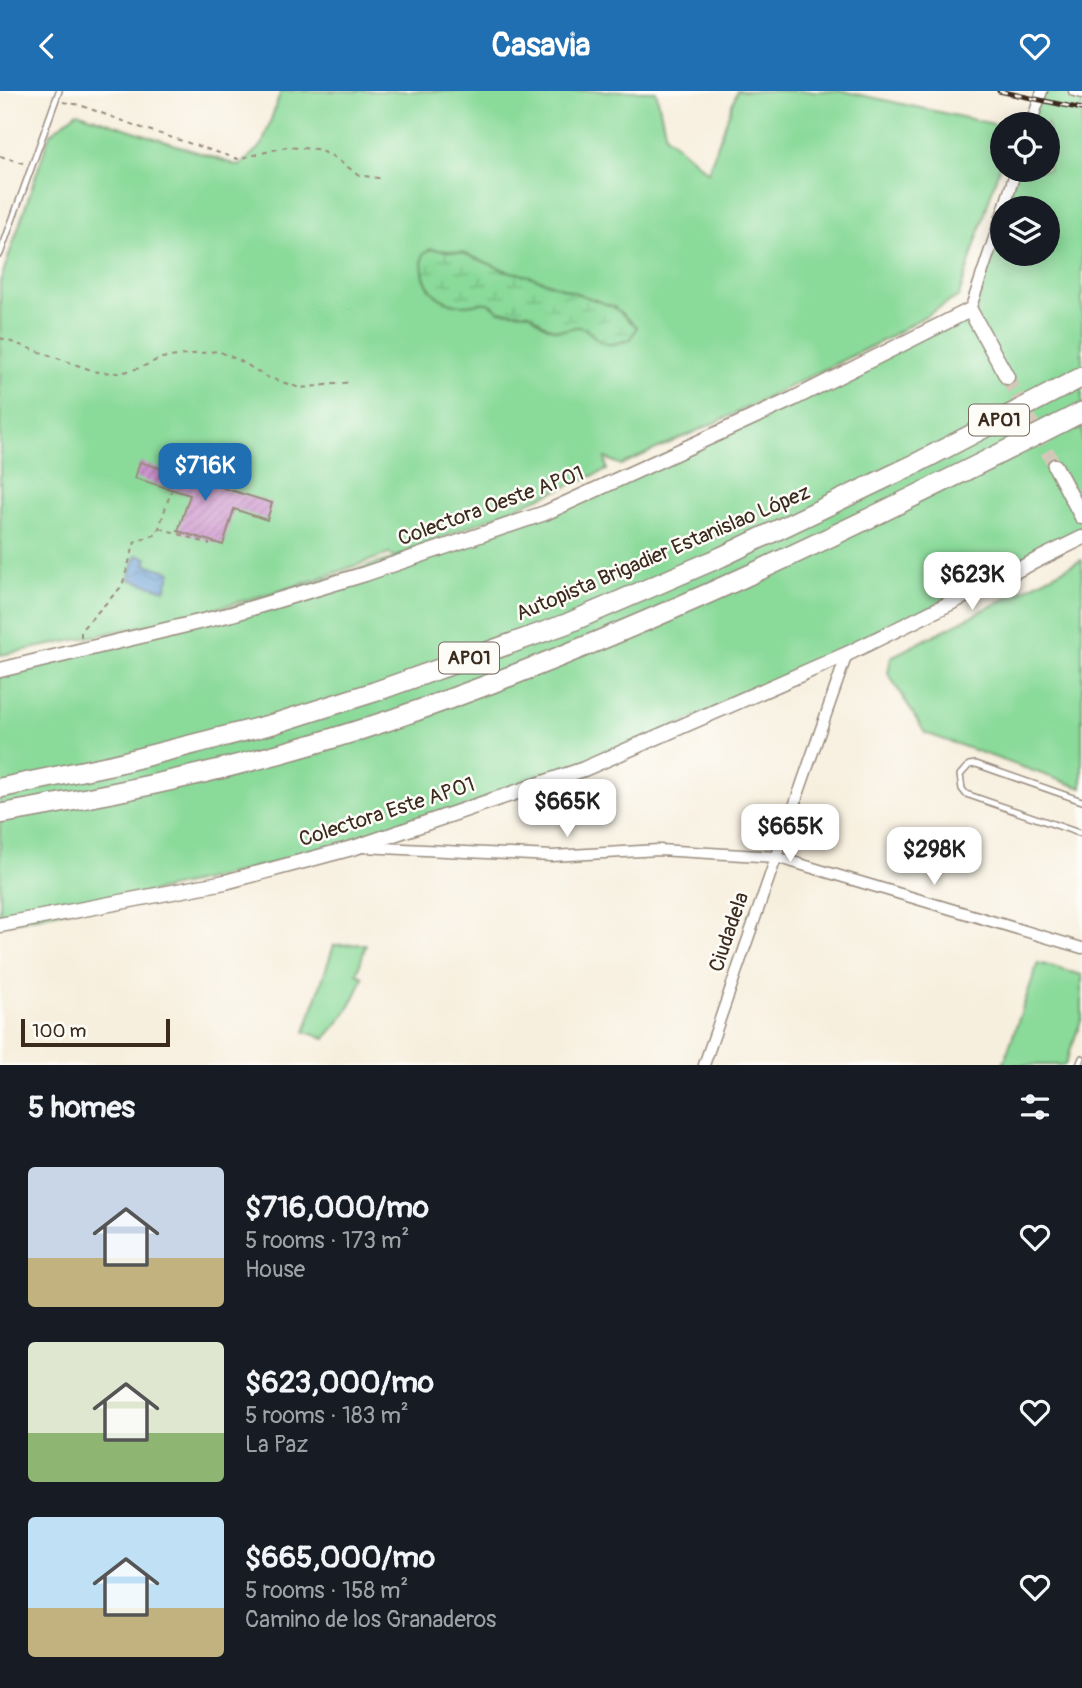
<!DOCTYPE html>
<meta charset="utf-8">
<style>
:root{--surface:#171b24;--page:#242831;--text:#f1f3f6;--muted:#9ea1a6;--accent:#1f6fb2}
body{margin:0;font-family:Pangolin,sans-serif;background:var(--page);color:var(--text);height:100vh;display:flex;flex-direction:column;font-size:26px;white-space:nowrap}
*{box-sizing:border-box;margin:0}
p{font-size:23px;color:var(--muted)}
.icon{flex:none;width:38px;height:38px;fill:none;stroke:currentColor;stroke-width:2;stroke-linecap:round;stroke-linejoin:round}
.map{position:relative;height:974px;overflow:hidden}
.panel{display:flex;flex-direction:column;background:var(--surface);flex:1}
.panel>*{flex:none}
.buttons{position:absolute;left:990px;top:21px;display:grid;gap:14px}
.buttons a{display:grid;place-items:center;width:70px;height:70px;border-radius:50%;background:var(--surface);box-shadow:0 4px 18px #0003;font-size:35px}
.scale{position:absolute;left:21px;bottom:18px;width:149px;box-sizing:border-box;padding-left:7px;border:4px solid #3b2a1e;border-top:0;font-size:19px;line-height:24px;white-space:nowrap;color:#3b2a1e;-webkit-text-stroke:5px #fdfcf7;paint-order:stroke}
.price{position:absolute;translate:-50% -60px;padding:0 16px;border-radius:14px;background:#fff;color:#222;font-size:23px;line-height:46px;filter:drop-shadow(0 2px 4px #0008)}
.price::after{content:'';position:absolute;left:50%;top:42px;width:21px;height:16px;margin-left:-10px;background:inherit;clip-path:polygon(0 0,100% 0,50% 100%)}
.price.on{background:var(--accent);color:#fff}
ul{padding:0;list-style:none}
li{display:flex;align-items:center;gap:21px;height:175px;padding:0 28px}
li span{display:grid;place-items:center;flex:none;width:196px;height:140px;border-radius:7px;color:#555}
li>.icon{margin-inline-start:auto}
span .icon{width:84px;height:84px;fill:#fffc;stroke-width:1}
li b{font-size:30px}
h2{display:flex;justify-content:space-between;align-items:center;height:84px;padding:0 28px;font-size:30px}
header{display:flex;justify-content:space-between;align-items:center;height:91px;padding:0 28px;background:var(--accent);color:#fff;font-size:32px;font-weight:700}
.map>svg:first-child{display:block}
.green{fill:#8ada9a;stroke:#62825c;stroke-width:2}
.wetland{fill:url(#wetland-marsh);stroke:#62825c;stroke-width:2}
.water{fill:url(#water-waves);stroke:#52647a;stroke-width:2}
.building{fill:url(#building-hatch)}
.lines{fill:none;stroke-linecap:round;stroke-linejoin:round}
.secondary-tunnel{stroke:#d1c8b8;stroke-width:14;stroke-dasharray:14 7;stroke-linecap:butt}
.lane-casing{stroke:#998c7e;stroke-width:8}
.street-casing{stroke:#998c7e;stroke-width:13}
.secondary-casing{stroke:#998c7e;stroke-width:17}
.highway-casing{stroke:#998c7e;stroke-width:22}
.path{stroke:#998c7e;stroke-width:2;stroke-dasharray:5 5;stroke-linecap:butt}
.lane{stroke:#fff;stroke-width:5}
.street{stroke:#fff;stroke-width:10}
.secondary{stroke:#fff;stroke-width:14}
.highway{stroke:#fff;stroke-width:19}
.rail-casing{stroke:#3b2a1e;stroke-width:5}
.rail{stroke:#fdfcf7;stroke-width:2.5;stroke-dasharray:8;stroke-linecap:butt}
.labels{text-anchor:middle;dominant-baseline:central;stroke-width:5;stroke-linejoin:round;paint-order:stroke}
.shield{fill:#fdfcf7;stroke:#75695f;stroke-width:2}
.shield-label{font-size:19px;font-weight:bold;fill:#3b2a1e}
.street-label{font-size:21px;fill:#3b2a1e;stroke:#fdfcf7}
</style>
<header><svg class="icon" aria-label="back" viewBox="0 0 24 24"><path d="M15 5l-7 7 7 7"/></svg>Casavia<svg class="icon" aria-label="heart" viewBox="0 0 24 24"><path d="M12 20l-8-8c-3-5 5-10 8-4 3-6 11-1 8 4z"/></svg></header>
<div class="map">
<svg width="1082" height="974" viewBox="0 0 1082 974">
<defs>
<pattern id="wetland-marsh" width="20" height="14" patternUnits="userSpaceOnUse" patternTransform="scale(1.75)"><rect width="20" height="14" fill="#8ada9a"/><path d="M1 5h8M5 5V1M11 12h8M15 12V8" fill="none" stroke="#78bb84"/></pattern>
<pattern id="water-waves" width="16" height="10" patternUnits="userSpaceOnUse" patternTransform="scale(1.75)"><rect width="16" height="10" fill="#689ed5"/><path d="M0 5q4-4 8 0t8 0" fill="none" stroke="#5781ac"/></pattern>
<pattern id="building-hatch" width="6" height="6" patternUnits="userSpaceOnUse" patternTransform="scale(1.75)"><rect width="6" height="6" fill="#ce94cf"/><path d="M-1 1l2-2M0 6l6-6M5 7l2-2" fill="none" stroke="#a879a7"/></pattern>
</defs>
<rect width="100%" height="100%" fill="#fdfcf7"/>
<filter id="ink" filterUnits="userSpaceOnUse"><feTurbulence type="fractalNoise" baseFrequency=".0143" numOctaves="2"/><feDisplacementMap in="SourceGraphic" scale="14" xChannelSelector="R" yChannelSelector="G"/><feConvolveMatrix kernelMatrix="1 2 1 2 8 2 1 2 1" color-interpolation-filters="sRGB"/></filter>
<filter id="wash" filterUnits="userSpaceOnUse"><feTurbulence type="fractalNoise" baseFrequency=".00686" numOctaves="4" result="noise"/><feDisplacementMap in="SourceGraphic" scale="28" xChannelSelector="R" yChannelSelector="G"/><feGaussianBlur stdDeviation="1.57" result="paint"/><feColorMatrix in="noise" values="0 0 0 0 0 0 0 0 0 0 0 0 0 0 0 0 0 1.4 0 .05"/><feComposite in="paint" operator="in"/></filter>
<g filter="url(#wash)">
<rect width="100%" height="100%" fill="#f7efde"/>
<g class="green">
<path d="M281 0H656L666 45 708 81 737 0H843L1003 35V64L959 205 884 249 732 324 621 374 605 367 607 379 395 466 389 463 299 494 174 529 0 564V191L50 43 77 21 239 75 262 54Z"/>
<path d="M1042 0 1082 2V447L584 678 356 756 0 834V579L83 561 545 422 970 219 1003 120V163H1048V117H1004L1016 79H1048V33H1031Z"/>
<path d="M1082 469V697L925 642 888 582 891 566Z"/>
<path d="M366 853 357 883 363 886C355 910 343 929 325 947L305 941 334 854Z"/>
<path d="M1038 872 1082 884V927L1065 974H1003Z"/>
</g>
<path class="wetland" d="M431 158 463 162 507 180 529 185 614 216 637 236 630 249C622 250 610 256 603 252 594 248 590 238 580 236 575 235 570 238 564 239 549 240 540 232 530 222L498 220C488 205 477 215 462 214 433 211 419 191 423 163Z"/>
<path class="water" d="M136 464 147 467 145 473 171 481 165 499 129 488Z"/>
<g id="blocks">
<path class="building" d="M140 371 272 412 267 429 234 418 223 454 178 440 190 404 135 387Z"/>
</g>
</g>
<g filter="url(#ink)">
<use href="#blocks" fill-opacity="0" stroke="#998c7e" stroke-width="2"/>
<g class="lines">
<path class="secondary-tunnel" d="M1007 286 1055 375"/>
<g class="lane-casing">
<g id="lane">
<path d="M0 163 59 0"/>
<path d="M1082 710 976 673 969 674 960 684 962 698 966 703 1082 743"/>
<path d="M1079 974 1082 967"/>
</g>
</g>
<g class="street-casing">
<g id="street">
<path d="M1074 0 1082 2"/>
<path d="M1031 33 1042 0"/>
<path d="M1004 117 1016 79"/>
<path d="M970 219 1003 120"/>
<path d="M362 756 552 765 659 759 776 766 1082 857"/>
<path d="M704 974 847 563"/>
</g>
</g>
<g class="secondary-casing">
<g id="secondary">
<path d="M1055 375 1082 426"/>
<path d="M0 579 232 523 365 483 545 422 793 308 970 219 1007 286"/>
<path d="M0 834 225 791 356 756 584 678 847 563 1082 447"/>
</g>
</g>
<g class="highway-casing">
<g id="highway">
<path d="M0 697 115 673 273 633 374 601 566 533 721 466 915 373 1082 286"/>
<path d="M0 723C132 700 263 672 390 629 630 547 857 436 1082 321"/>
</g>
</g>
<g class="path">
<path d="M63 11 80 14 139 36 238 68 286 56 316 58 332 65 359 84 384 88"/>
<path d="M0 65 23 72"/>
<path d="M0 247 97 281 120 282 140 277 161 267 218 260 239 269 267 286 300 297 352 291"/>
<path d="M160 437 210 453"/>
<path d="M81 546V539L122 495 135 451 157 443 171 400"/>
</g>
<use href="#lane" class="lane"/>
<use href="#street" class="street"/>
<use href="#secondary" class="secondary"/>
<use href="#highway" class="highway"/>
<g class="rail-casing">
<path id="rail" d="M999 0 1082 18"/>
</g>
<use href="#rail" class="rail"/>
</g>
</g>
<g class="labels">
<g class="shield">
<rect x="969" y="313.5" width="60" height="31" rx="5"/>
<rect x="439" y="551.5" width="60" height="31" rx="5"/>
</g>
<g class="shield-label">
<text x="999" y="329">AP01</text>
<text x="469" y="567">AP01</text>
</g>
<g class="street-label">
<text transform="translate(491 415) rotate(-20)">Colectora Oeste AP01</text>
<text transform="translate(663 462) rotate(-23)">Autopista Brigadier Estanislao López</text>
<text transform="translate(387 721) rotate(-18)">Colectora Este AP01</text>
<text transform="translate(729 841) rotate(-71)">Ciudadela</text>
</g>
</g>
</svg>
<div class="buttons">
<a><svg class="icon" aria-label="locate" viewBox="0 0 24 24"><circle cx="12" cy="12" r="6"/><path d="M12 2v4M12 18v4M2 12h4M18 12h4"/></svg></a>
<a><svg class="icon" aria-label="layers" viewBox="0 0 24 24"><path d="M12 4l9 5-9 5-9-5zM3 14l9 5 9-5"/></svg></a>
</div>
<div class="scale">100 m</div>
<b class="price on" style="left:205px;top:412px">$716K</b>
<b class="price" style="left:972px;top:521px">$623K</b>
<b class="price" style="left:567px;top:748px">$665K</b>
<b class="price" style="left:790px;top:773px">$665K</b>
<b class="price" style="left:934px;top:796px">$298K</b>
</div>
<section class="panel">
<h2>5 homes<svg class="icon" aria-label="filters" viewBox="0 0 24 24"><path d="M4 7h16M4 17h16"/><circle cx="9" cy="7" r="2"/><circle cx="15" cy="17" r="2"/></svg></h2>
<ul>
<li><span style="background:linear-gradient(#c9d6e8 65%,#c2b280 0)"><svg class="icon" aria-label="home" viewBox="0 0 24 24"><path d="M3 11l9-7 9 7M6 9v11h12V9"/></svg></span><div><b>$716,000/mo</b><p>5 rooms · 173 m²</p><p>House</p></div><svg class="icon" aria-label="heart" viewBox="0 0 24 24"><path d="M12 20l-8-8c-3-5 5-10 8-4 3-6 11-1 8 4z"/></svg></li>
<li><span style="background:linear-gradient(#dfe7d0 65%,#8fb573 0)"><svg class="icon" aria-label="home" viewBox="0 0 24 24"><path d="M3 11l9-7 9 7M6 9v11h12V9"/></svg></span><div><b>$623,000/mo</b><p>5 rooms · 183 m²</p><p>La Paz</p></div><svg class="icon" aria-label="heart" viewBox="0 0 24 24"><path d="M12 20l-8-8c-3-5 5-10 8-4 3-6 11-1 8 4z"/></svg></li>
<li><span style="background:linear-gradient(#bfe0f5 65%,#c2b280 0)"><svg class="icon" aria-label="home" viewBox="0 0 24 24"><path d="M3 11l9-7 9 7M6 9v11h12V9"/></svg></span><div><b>$665,000/mo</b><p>5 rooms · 158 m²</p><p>Camino de los Granaderos</p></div><svg class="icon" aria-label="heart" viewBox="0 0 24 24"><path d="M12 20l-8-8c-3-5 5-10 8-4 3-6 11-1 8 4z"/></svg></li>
</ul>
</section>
